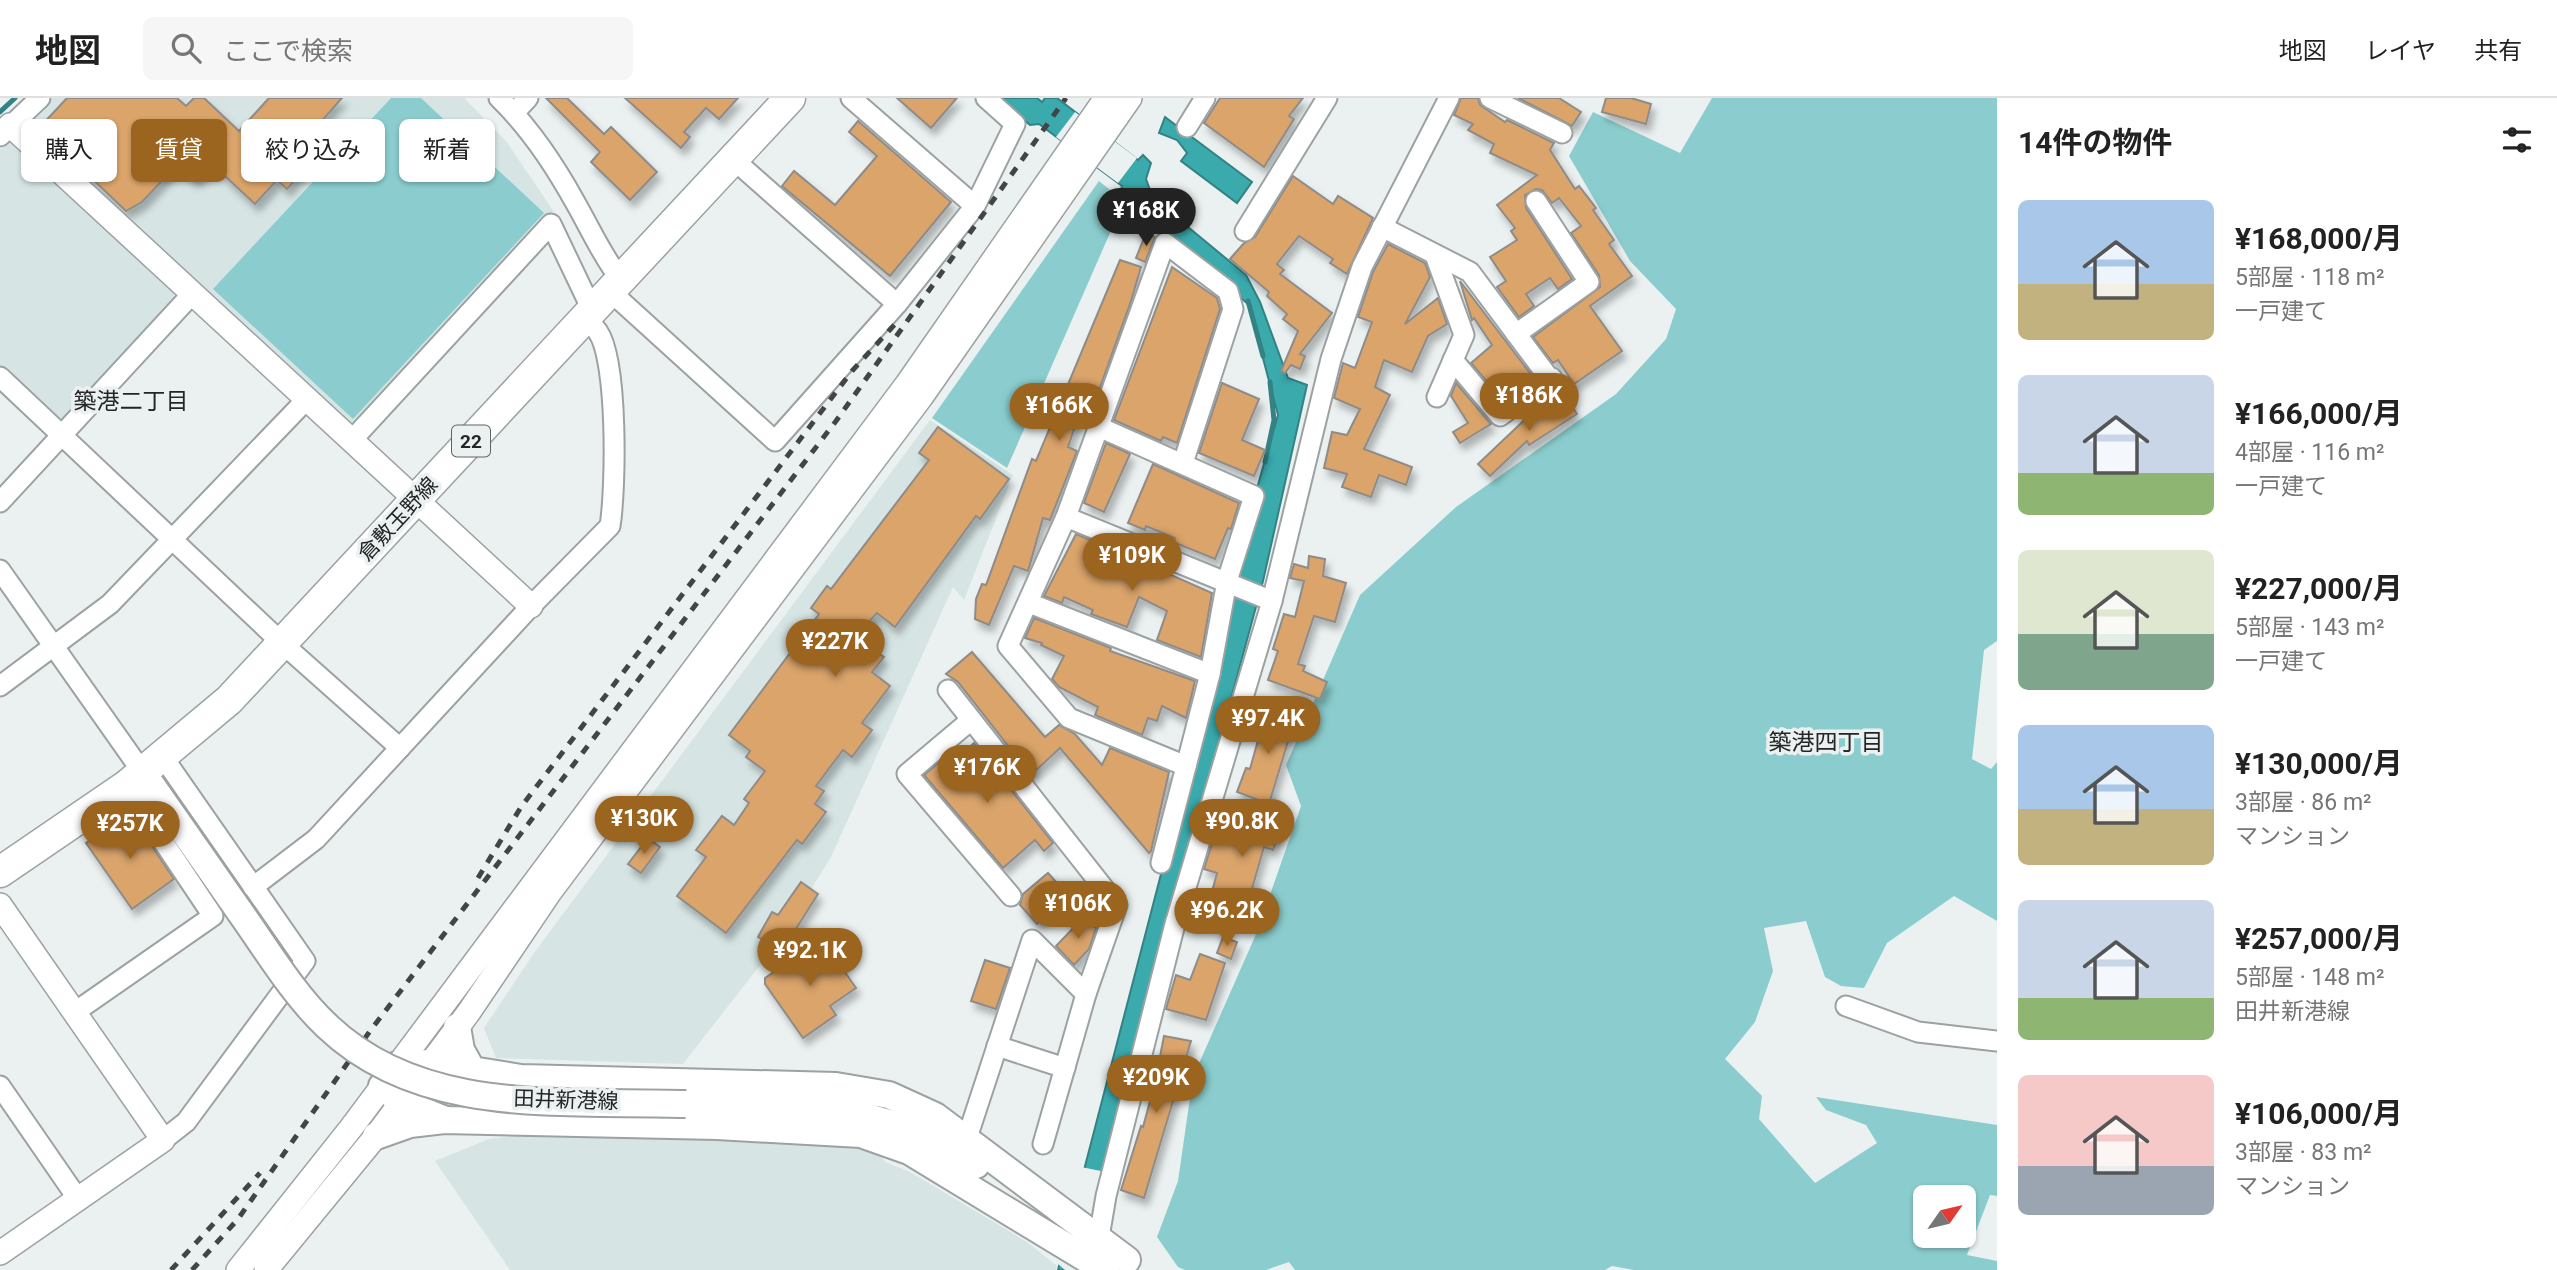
<!DOCTYPE html>
<html lang="ja">
<meta charset="utf-8">
<style>
:root{--surface:#fff;--page:#f6f6f6;--text:#222;--muted:#767676;--line:#e0e0e0;--accent:#9b641f}
body{margin:0;font-family:Roboto,"Noto Sans JP",sans-serif;background:var(--page);color:var(--text);height:100vh;display:flex;flex-direction:column;font-size:26px;white-space:nowrap}
*{box-sizing:border-box;margin:0}
p{font-size:23px;color:var(--muted)}
.icon{flex:none;width:38px;height:38px;fill:none;stroke:currentColor;stroke-width:2;stroke-linecap:round;stroke-linejoin:round}
.map{position:relative;flex:1;overflow:hidden}
.details{display:flex;flex-direction:column;background:var(--surface);width:560px}
.details>*{flex:none}
.top-card{position:absolute;left:21px;top:21px;width:665px;height:63px;display:flex;gap:14px}
.needle{width:46px;rotate:56deg}
.buttons{position:absolute;left:1913px;top:1087px;display:grid;gap:14px}
.buttons a{display:grid;place-items:center;width:63px;height:63px;border-radius:10px;background:var(--surface);box-shadow:0 2px 5px #0004;font-size:35px}
.price{position:absolute;translate:-50% -60px;padding:0 16px;border-radius:24px;background:var(--accent);color:#fff;font-size:23px;line-height:46px;filter:drop-shadow(0 2px 4px #0008)}
.price::after{content:'';position:absolute;left:50%;top:42px;width:21px;height:16px;margin-left:-10px;background:inherit;clip-path:polygon(0 0,100% 0,50% 100%)}
.price.active{background:#222;color:#fff}
ul{padding:0;list-style:none}
li{display:flex;align-items:center;gap:21px;height:175px;padding:0 21px}
li span{display:grid;place-items:center;flex:none;width:196px;height:140px;border-radius:10px;color:#555}
li>.icon{margin-inline-start:auto}
span .icon{width:84px;height:84px;fill:#fffc;stroke-width:1}
li b{font-size:30px}
h2{display:flex;justify-content:space-between;align-items:center;height:84px;padding:0 21px;font-size:30px}
.tag{padding:0 24px;border-radius:10px;background:var(--surface);box-shadow:0 2px 5px #0004;font-size:24px;line-height:63px}
.tag.active{background:var(--accent);color:#fff}
header{display:flex;align-items:center;gap:42px;box-sizing:border-box;height:98px;padding:0 35px;background:var(--surface);border-bottom:2px solid var(--line)}
header strong{font-size:33px}
nav{display:flex;gap:38px;margin-inline-start:auto;font-size:24px}
.search{width:490px;height:63px;background:var(--page);display:flex;align-items:center;gap:18px;box-sizing:border-box;padding:0 24px;border-radius:10px;color:var(--muted);font-size:26px}
main{display:flex;flex:1;min-height:0}
.map>svg:first-child{display:block}
.built{fill:#d6e4e4}
.green{fill:#8bcdce;fill-rule:evenodd}
.water{fill:#3aaaad;stroke:#338284;stroke-width:2}
.pier{fill:#ebf1f1}
.lines{fill:none;stroke-linecap:round;stroke-linejoin:round}
.stream{stroke:#338284;stroke-width:5}
.building{fill:#daa46a;stroke:#8e8b88;stroke-width:2;filter:url(#shadow)}
.minor-casing{stroke:#9ca1a1;stroke-width:23}
.tertiary-casing{stroke:#9ca1a1;stroke-width:26}
.secondary-casing{stroke:#9ca1a1;stroke-width:30}
.primary-casing{stroke:#9ca1a1;stroke-width:33}
.minor{stroke:#fff;stroke-width:19}
.tertiary{stroke:#fff;stroke-width:23}
.secondary{stroke:#fff;stroke-width:26}
.primary{stroke:#fff;stroke-width:30}
.rail{stroke:#424545;stroke-width:5;stroke-dasharray:9 9;stroke-linecap:butt}
.secondary-bridge-casing{stroke:#9ca1a1;stroke-width:30;stroke-linecap:butt}
.secondary-bridge{stroke:#fff;stroke-width:26}
.labels{text-anchor:middle;dominant-baseline:central;stroke-width:7;stroke-linejoin:round;paint-order:stroke}
.shield{fill:#ebf1f1;stroke:#606363;stroke-width:2}
.shield-label{font-size:19px;font-weight:bold;fill:#242626}
.street-label{font-size:21px;fill:#242626;stroke:#ebf1f1}
.neighbourhood-label{font-size:23px;fill:#242626;stroke:#ebf1f1}
</style>
<header>
<strong>地図</strong>
<div class="search"><svg class="icon" aria-label="search" viewBox="0 0 24 24"><circle cx="10" cy="10" r="6"/><path d="M15 15l6 6"/></svg>ここで検索</div>
<nav><a>地図</a><a>レイヤ</a><a>共有</a></nav>
</header>
<main>
<div class="map">
<svg width="1997" height="1172" viewBox="0 0 1997 1172">
<defs>
<filter id="shadow"><feDropShadow dx="4" dy="7" stdDeviation="3.5" flood-color="#0004"/></filter>
</defs>
<rect width="100%" height="100%" fill="#ebf1f1"/>
<g class="built">
<path d="M53 0H464L506 43 554 114 359 327H349L26 24Z"/>
<path d="M12 42 174 191V204L67 322 57 323 0 270V52Z"/>
<path d="M930 322 1013 377 964 502 953 489 831 759 803 804 806 808 683 966 496 960 484 930 534 855Z"/>
<path d="M548 1034 855 1046 878 1054 885 1064 910 1074 1027 1144 1057 1168 1056 1172H510L435 1063 489 1041Z"/>
</g>
<g class="green">
<path d="M391 0H421L544 115 353 321 213 191Z"/>
<path d="M1712 0H1997V543L1984 552 1972 661 1991 671 1997 664V823L1954 798 1887 845 1864 890 1841 888 1825 879 1806 823 1764 830 1773 873 1755 924 1725 961 1762 998 1759 1021 1815 1085 1877 1045 1866 1027 1826 1012 1816 999 1997 1027V1098L1990 1097 1967 1157 1997 1163V1172H1634L1612 1168 1605 1172H1295L1289 1164 1266 1172H1185L1178 1169 1157 1139 1178 1083 1193 979 1257 834 1301 708 1286 667 1360 497 1456 409 1616 296 1666 241 1676 211 1630 163 1569 58 1593 14 1680 55ZM1925 1099H1964V1138H1925Z"/>
<path d="M1099 83 1124 103 1007 370 932 320Z"/>
</g>
<g class="water">
<path d="M998 0H1037L1042 4 1045 0H1057L1138 62 1143 57 1151 65 1146 81 1153 100 1246 177 1260 204 1288 280 1307 287 1263 483 1103 1072 1083 1172H1058L1173 730 1233 474 1278 317 1249 207 1120 95 1122 88 1039 26 1030 27Z"/>
<path d="M1165 19 1252 84 1237 105 1181 63 1187 55 1177 42 1159 35Z"/>
</g>
<g class="pier">
<path d="M1075 14 1137 60 1118 85 1056 39Z"/>
<path d="M1081 1069 1106 1074 1085 1172H1065L1058 1166Z"/>
</g>
<g class="lines">
<g class="stream">
<path d="M0 14 15 0"/>
<path d="M1248 203 1263 258"/>
<path d="M1265 364 1274 322 1270 284"/>
</g>
</g>
<g class="building">
<path d="M67 0H177L186 8 194 0H204L239 33 269 0H342L320 25 334 38 287 91 277 82 255 106 212 66 198 81H192L178 66 142 104 126 113 39 30Z"/>
<path d="M546 0H567L604 36 611 29 657 74 630 102 591 64 600 54Z"/>
<path d="M625 0H738L719 21 706 10 684 34 690 39 681 50Z"/>
<path d="M897 0H957L931 30Z"/>
<path d="M1220 0H1303L1289 18 1294 21 1264 69 1204 25Z"/>
<path d="M1461 0H1478L1480 7 1505 24 1507 22 1554 45 1550 52 1575 91 1579 88 1596 110 1593 112 1614 142 1609 146 1632 178 1590 208 1622 253 1574 286 1558 262 1553 265 1533 239 1600 189 1599 177 1571 135 1581 128 1559 100 1552 105 1542 92 1536 91 1525 97 1526 110 1572 181 1558 191 1550 180 1526 196 1534 208 1519 219 1497 189 1506 183 1490 159 1517 142 1511 133 1515 130 1497 107 1537 77 1490 55 1494 46 1468 32 1473 26 1454 17Z"/>
<path d="M1518 0H1559L1581 14 1572 28Z"/>
<path d="M1606 0H1631L1651 6 1646 26 1602 14Z"/>
<path d="M858 23 951 104 890 178 782 88 794 73 835 107 877 58 849 34Z"/>
<path d="M1293 78 1333 106 1338 98 1373 120 1347 176 1330 165 1333 161 1299 138 1277 166 1284 172 1280 176 1332 215 1300 256 1305 258 1300 271 1291 267 1285 275 1281 273 1298 233 1283 221 1287 216 1267 198 1269 194 1230 161 1244 145 1255 139Z"/>
<path d="M1146 135 1155 139 1145 164 1136 160Z"/>
<path d="M1388 146 1425 165 1430 179 1405 226 1438 200 1447 226 1428 238 1412 274 1384 262 1375 289 1390 297 1364 351 1412 369 1406 387 1379 377 1371 399 1342 389 1347 376 1324 370 1332 334 1347 337 1360 311 1334 300 1343 265 1355 270 1372 224 1358 219 1373 174Z"/>
<path d="M1120 162 1141 169 1131 203 1093 309 1083 305 1068 349 1077 353 1050 422 1043 420 1028 473 1014 468 989 527 975 521 976 501 982 486 986 487 1032 361 1036 363Z"/>
<path d="M1172 169 1217 200 1220 211 1177 345 1163 339 1161 343 1114 322Z"/>
<path d="M1460 183 1533 279 1502 301 1471 265 1492 247 1474 220 1472 222Z"/>
<path d="M1222 285 1259 301 1242 342 1265 352 1254 378 1199 355Z"/>
<path d="M1456 285 1491 326 1460 345 1453 334 1468 325 1451 298Z"/>
<path d="M1564 297 1577 316 1529 347 1527 343 1490 378 1478 366 1536 311 1538 315Z"/>
<path d="M938 329 1009 381 980 421 976 418 895 529 877 515 858 535 866 547 884 559 872 574 890 588 862 625 872 632 852 659 843 652 816 688 824 693 815 706 826 714 802 746 797 742 726 835 677 798 706 759 696 752 722 718 734 727 749 705 744 701 765 673 746 659 750 653 729 637 819 516 811 510 827 488 831 491 929 362 919 355Z"/>
<path d="M1106 345 1130 356 1104 414 1084 405Z"/>
<path d="M1153 366 1239 405 1231 431 1228 430 1215 461 1173 444 1175 440 1146 428 1145 432 1128 425Z"/>
<path d="M1076 436 1093 443 1088 451 1119 463 1122 455 1212 495 1201 559 1157 542 1167 513 1139 499 1127 529 1091 516 1093 512 1064 499 1062 505 1044 498Z"/>
<path d="M1309 458 1325 461 1323 478 1346 485 1335 524 1314 518 1298 566 1305 568 1303 573 1327 584 1320 601 1268 582 1278 553 1273 551 1284 516 1295 519 1304 483 1290 480 1294 466 1308 470Z"/>
<path d="M1034 520 1111 550 1110 553 1195 583 1186 620 1162 608 1157 623 1148 620 1142 637 1095 617 1098 609 1059 589 1052 581 1064 558 1041 547 1042 545 1025 540Z"/>
<path d="M972 554 1045 639 1059 627 1075 636 1102 667 1110 650 1169 674 1151 753 1149 755 1060 650 1031 677 958 584 946 576Z"/>
<path d="M1267 610 1296 617 1269 706 1237 694 1246 670 1250 671Z"/>
<path d="M974 645 1053 745 1044 753 1035 742 1003 770 924 677 948 657 954 664Z"/>
<path d="M1260 705 1287 716 1273 752 1264 749 1245 815 1209 805 1217 775 1204 771 1216 733 1245 742Z"/>
<path d="M129 714 174 781 132 811 86 745Z"/>
<path d="M648 740 660 749 641 775 628 766Z"/>
<path d="M1048 775 1066 795V801L1037 826 1020 807 1023 796Z"/>
<path d="M801 784 818 796 782 853 758 839 772 814 778 817Z"/>
<path d="M1084 819 1096 830 1089 851 1074 867 1056 848Z"/>
<path d="M1223 839 1237 844 1231 861 1217 855Z"/>
<path d="M822 841 856 890 830 908 836 917 803 940 765 886V880Z"/>
<path d="M1200 856 1225 865 1206 922 1166 911 1176 877 1190 882Z"/>
<path d="M985 862 1010 870 996 911 971 903Z"/>
<path d="M1164 938 1191 943 1144 1100 1121 1092 1141 1028 1143 1029 1152 996 1147 995 1158 969Z"/>
</g>
<g class="lines">
<g class="minor-casing">
<g id="minor">
<path d="M499 0C530 30 554 66 575 104 590 130 602 158 621 182"/>
<path d="M851 0 975 108"/>
<path d="M1490 0 1562 35"/>
<path d="M514 15 528 0"/>
<path d="M1187 29 1205 0"/>
<path d="M0 38 40 0"/>
<path d="M733 61 897 206"/>
<path d="M1382 129 1470 174 1552 284"/>
<path d="M1245 133 1327 0"/>
<path d="M1435 157 1464 237 1437 299"/>
<path d="M611 194 775 343 897 206 975 108 1015 26 986 0"/>
<path d="M1516 236 1589 184 1536 103"/>
<path d="M1453 262 1500 318 1552 280"/>
<path d="M0 279 283 546 400 650"/>
<path d="M1099 329 1254 398 1227 483 1210 576 1161 765"/>
<path d="M352 342 551 126 593 214"/>
<path d="M1183 365 1233 211 1228 193 1165 145 1066 419 1008 548 1069 620 1186 668"/>
<path d="M0 404 193 195"/>
<path d="M1066 419 1272 503"/>
<path d="M0 472 143 675"/>
<path d="M1029 505 1210 576"/>
<path d="M0 588 110 506 307 301"/>
<path d="M948 592 1117 807 1086 896"/>
<path d="M971 622 907 676 1011 798"/>
<path d="M163 659 305 863 186 1024 163 1042"/>
<path d="M253 789 316 741 531 508 610 428C616 391 618 263 598 234 595 229 590 226 586 222"/>
<path d="M1846 908 1918 934 1997 943"/>
<path d="M75 914 213 818 126 688"/>
<path d="M997 948 1065 970"/>
<path d="M0 988 78 1101"/>
<path d="M967 1040 1032 842 1086 896 1043 1046"/>
<path d="M1097 1151 1106 1098 1175 826 1272 503 1331 261 1362 169 1449 0"/>
</g>
</g>
<g class="tertiary-casing">
<g id="tertiary">
<path d="M10 27 531 508"/>
<path d="M0 807 163 1042 0 1155"/>
<path d="M238 1172 351 1030 907 286 1106 0"/>
<path d="M266 1172 376 1038 469 914 550 794 922 298 1130 0"/>
</g>
</g>
<g class="secondary-casing">
<g id="secondary">
<path d="M143 675 240 814"/>
<path d="M457 929 461 952 472 972 521 980 836 988 889 997 935 1018 1127 1162"/>
<path d="M397 967 431 965 472 972"/>
<path d="M382 988 401 1004 443 1021"/>
<path d="M686 1006C801 1010 875 1001 976 1067"/>
<path d="M376 1038 410 1026 444 1022 717 1028 861 1036 909 1053 1105 1172"/>
</g>
</g>
<g class="primary-casing">
<path id="primary" d="M0 774 126 688 229 602 790 0"/>
</g>
<use href="#minor" class="minor"/>
<use href="#tertiary" class="tertiary"/>
<use href="#secondary" class="secondary"/>
<use href="#primary" class="primary"/>
<g class="rail">
<path d="M478 780 521 709 852 273 897 224"/>
<path d="M171 1172 260 1075"/>
<path d="M192 1172 238 1121 370 933 836 323 1066 0"/>
</g>
<g class="secondary-bridge-casing">
<path id="secondary-bridge" d="M240 814C267 852 293 896 327 928 422 1019 565 1002 686 1006"/>
</g>
<use href="#secondary-bridge" class="secondary-bridge"/>
</g>
<g class="labels">
<rect class="shield" x="452" y="327.5" width="38" height="31" rx="5"/>
<g class="shield-label">
<text x="471" y="343">22</text>
</g>
<g class="street-label">
<text transform="translate(398 421) rotate(-47)">倉敷玉野線</text>
<text transform="translate(566 1002) rotate(2)">田井新港線</text>
</g>
<g class="neighbourhood-label">
<text x="131" y="303">築港二丁目</text>
<text x="1826" y="644">築港四丁目</text>
</g>
</g>
</svg>
<div class="buttons">
<a><svg class="needle" viewBox="-14 -14 28 28"><path d="M0-13l5 13h-10z" fill="#e53935"/><path d="M0 13l5-13h-10z" fill="#767676"/></svg></a>
</div>
<b class="price active" style="left:1146px;top:150px">¥168K</b>
<b class="price" style="left:1529px;top:335px">¥186K</b>
<b class="price" style="left:1059px;top:345px">¥166K</b>
<b class="price" style="left:1132px;top:495px">¥109K</b>
<b class="price" style="left:835px;top:581px">¥227K</b>
<b class="price" style="left:1268px;top:658px">¥97.4K</b>
<b class="price" style="left:987px;top:707px">¥176K</b>
<b class="price" style="left:644px;top:758px">¥130K</b>
<b class="price" style="left:1242px;top:761px">¥90.8K</b>
<b class="price" style="left:130px;top:763px">¥257K</b>
<b class="price" style="left:1078px;top:843px">¥106K</b>
<b class="price" style="left:1227px;top:850px">¥96.2K</b>
<b class="price" style="left:810px;top:890px">¥92.1K</b>
<b class="price" style="left:1156px;top:1017px">¥209K</b>
<div class="top-card">
<a class="tag">購入</a>
<a class="tag active">賃貸</a>
<a class="tag">絞り込み</a>
<a class="tag">新着</a>
</div>
</div>
<section class="details">
<h2>14件の物件<svg class="icon" aria-label="filters" viewBox="0 0 24 24"><path d="M4 7h16M4 17h16"/><circle cx="9" cy="7" r="2"/><circle cx="15" cy="17" r="2"/></svg></h2>
<ul>
<li><span style="background:linear-gradient(#a9c7e8 60%,#c2b280 0)"><svg class="icon" aria-label="home" viewBox="0 0 24 24"><path d="M3 11l9-7 9 7M6 9v11h12V9"/></svg></span><div><b>¥168,000/月</b><p>5部屋 · 118 m²</p><p>一戸建て</p></div></li>
<li><span style="background:linear-gradient(#c9d6e8 70%,#8fb573 0)"><svg class="icon" aria-label="home" viewBox="0 0 24 24"><path d="M3 11l9-7 9 7M6 9v11h12V9"/></svg></span><div><b>¥166,000/月</b><p>4部屋 · 116 m²</p><p>一戸建て</p></div></li>
<li><span style="background:linear-gradient(#dfe7d0 60%,#7fa58c 0)"><svg class="icon" aria-label="home" viewBox="0 0 24 24"><path d="M3 11l9-7 9 7M6 9v11h12V9"/></svg></span><div><b>¥227,000/月</b><p>5部屋 · 143 m²</p><p>一戸建て</p></div></li>
<li><span style="background:linear-gradient(#a9c7e8 60%,#c2b280 0)"><svg class="icon" aria-label="home" viewBox="0 0 24 24"><path d="M3 11l9-7 9 7M6 9v11h12V9"/></svg></span><div><b>¥130,000/月</b><p>3部屋 · 86 m²</p><p>マンション</p></div></li>
<li><span style="background:linear-gradient(#c9d6e8 70%,#8fb573 0)"><svg class="icon" aria-label="home" viewBox="0 0 24 24"><path d="M3 11l9-7 9 7M6 9v11h12V9"/></svg></span><div><b>¥257,000/月</b><p>5部屋 · 148 m²</p><p>田井新港線</p></div></li>
<li><span style="background:linear-gradient(#f6c9c9 65%,#9aa5b1 0)"><svg class="icon" aria-label="home" viewBox="0 0 24 24"><path d="M3 11l9-7 9 7M6 9v11h12V9"/></svg></span><div><b>¥106,000/月</b><p>3部屋 · 83 m²</p><p>マンション</p></div></li>
</ul>
</section>
</main>
